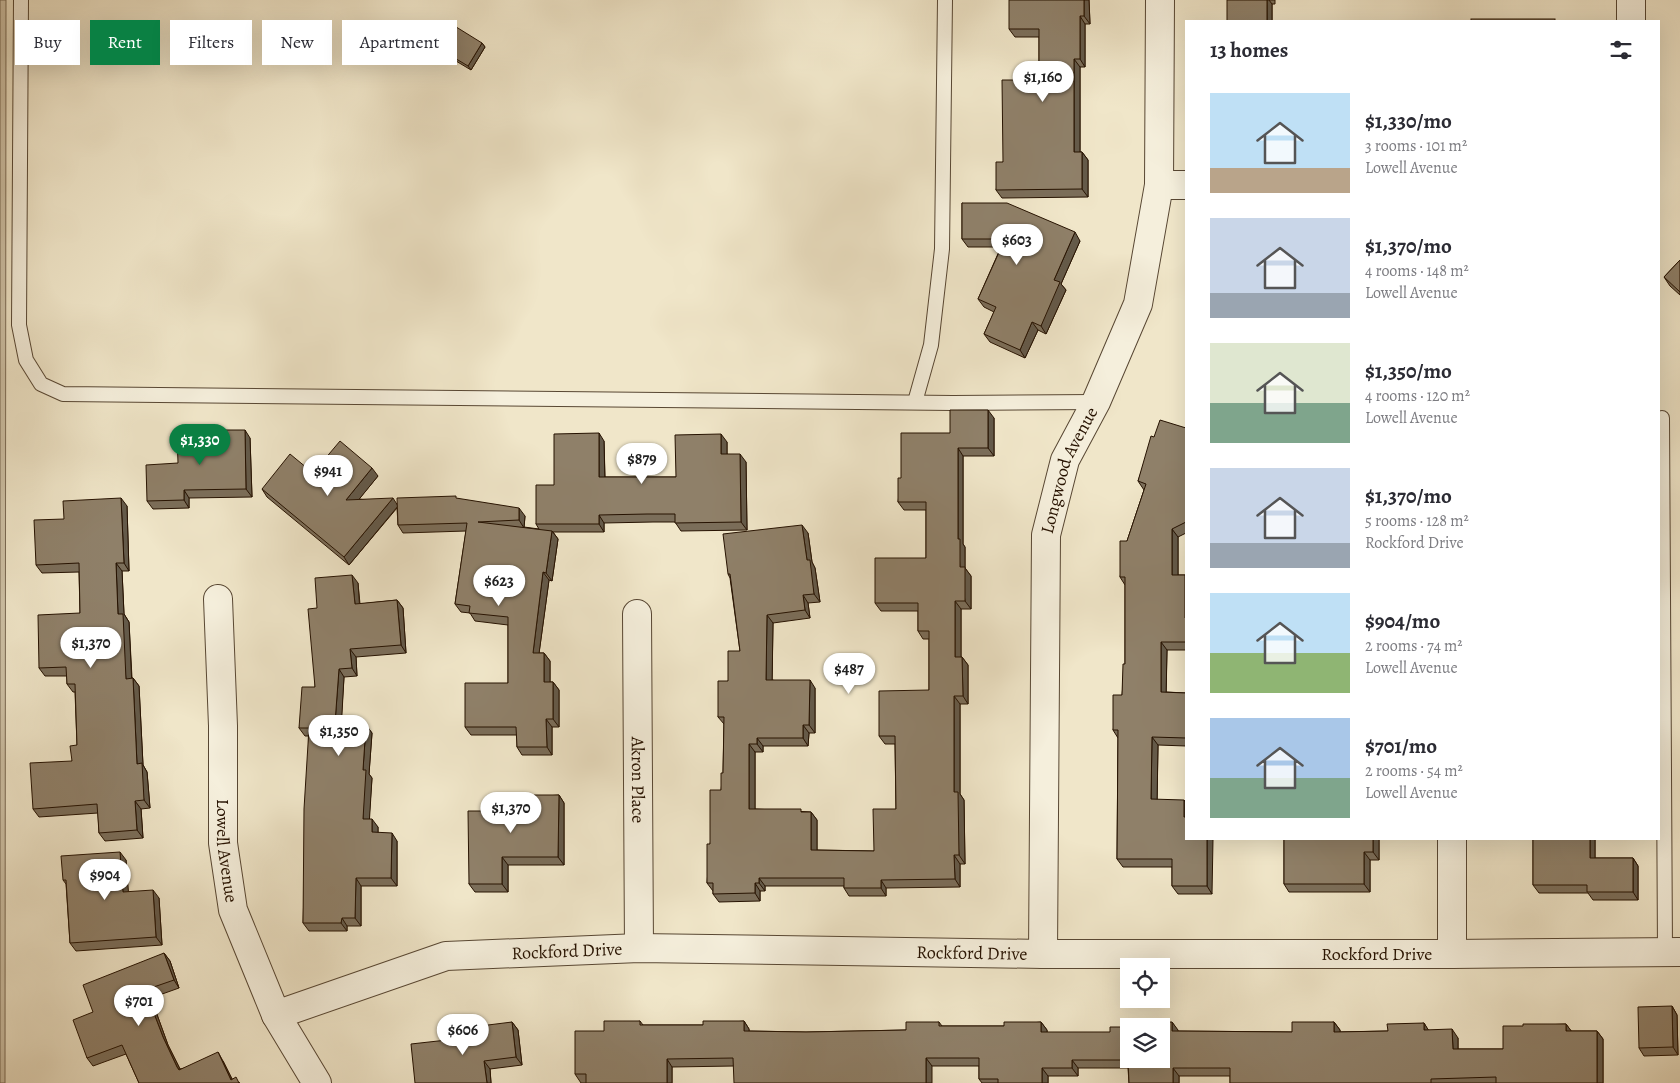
<!DOCTYPE html>
<meta charset="utf-8">
<style>
:root{--surface:#fff;--page:#f7f7f7;--text:#2b2b33;--muted:#7c7c81;--accent:#0b8043}
body{margin:0;font-family:Alegreya,serif;background:var(--page);color:var(--text);height:100vh;display:flex;flex-direction:column;font-size:19px;white-space:nowrap}
*{box-sizing:border-box;margin:0}
p{font-size:16px;color:var(--muted)}
.icon{flex:none;width:28px;height:28px;fill:none;stroke:currentColor;stroke-width:2;stroke-linecap:round;stroke-linejoin:round}
.map{position:relative;flex:1;overflow:hidden}
.panel{position:absolute;left:1185px;top:20px;width:475px;height:820px;display:flex;flex-direction:column;background:var(--surface);border-radius:0px;box-shadow:0 5px 20px #0002}
.panel>*{flex:none}
.banner{position:absolute;left:15px;top:20px;width:475px;height:45px;display:flex;gap:10px}
.fabs{position:absolute;left:1120px;top:958px;display:grid;gap:10px}
.fabs a{display:grid;place-items:center;width:50px;height:50px;border-radius:0px;background:var(--surface);box-shadow:0 5px 20px #0002;font-size:25px}
.price{position:absolute;translate:-50% -42px;padding:0 11px;border-radius:18px;background:#fff;color:#222;font-size:16px;line-height:32px;filter:drop-shadow(0 1px 2px #0008)}
.price::after{content:'';position:absolute;left:50%;top:30px;width:15px;height:11px;margin-left:-8px;background:inherit;clip-path:polygon(0 0,100% 0,50% 100%)}
.price.selected{background:var(--accent);color:#fff}
ul{padding:0;list-style:none}
li{display:flex;align-items:center;gap:15px;height:125px;padding:0 25px}
li span{display:grid;place-items:center;flex:none;width:140px;height:100px;border-radius:0px;color:#555}
li>.icon{margin-inline-start:auto}
span .icon{width:60px;height:60px;fill:#fffc;stroke-width:1}
li b{font-size:21px}
h2{display:flex;justify-content:space-between;align-items:center;height:60px;padding:0 25px;font-size:21px}
.tag{padding:0 18px;border-radius:0px;background:var(--surface);box-shadow:0 5px 20px #0002;font-size:18px;line-height:45px}
.tag.selected{background:var(--accent);color:#fff}
.map>svg:first-child{display:block}
.green{fill:#cec2a7;stroke:#7a6a54}
.lines{fill:none;stroke-linecap:round;stroke-linejoin:round}
.lane-casing{stroke:#584733;stroke-width:16}
.street-casing{stroke:#584733;stroke-width:30}
.lane{stroke:#f5efdc;stroke-width:14}
.street{stroke:#f5efdc;stroke-width:28}
.wall{fill:#7b6e5a;stroke:#261201}
.shaded-wall{fill:#645a4a;stroke:#261201}
.building{fill:#8f8069;stroke:#261201}
.labels{text-anchor:middle;dominant-baseline:central;stroke-width:4.5;stroke-linejoin:round;paint-order:stroke}
.street-label{font-size:18px;fill:#261201;stroke:#f5efdc}
</style>
<div class="map">
<svg width="1680" height="1083" viewBox="0 0 1680 1083">
<rect width="100%" height="100%" fill="#f0e6c9"/>
<filter id="stains"><feTurbulence type="fractalNoise" baseFrequency=".004" numOctaves="4"/><feColorMatrix values="0 0 0 0 .2 0 0 0 0 .09 0 0 0 0 .02 0 0 0 .5 -.17"/></filter>
<radialGradient id="worn" r=".72"><stop offset=".6" stop-color="#630" stop-opacity="0"/><stop offset="1" stop-color="#630" stop-opacity=".3"/></radialGradient>
<path class="green" d="M0 0H6L5 1083H0Z"/>
<g class="lines">
<g class="lane-casing">
<g id="lane">
<path d="M21 0 19 325 26 360 41 384 63 394 953 403 1096 402"/>
<path d="M915 402 931 345 942 249 945 0"/>
<path d="M1662 418 1665 951"/>
</g>
</g>
<g class="street-casing">
<g id="street">
<path d="M1631 21V0"/>
<path d="M1159 185H1186"/>
<path id="s1" d="M218 599 223 726V843L233 910 276 1015 317 1083"/>
<path id="s2" d="M637 614 639 948"/>
<path d="M1452 839V954"/>
<path id="s3" d="M1043 954 1046 535 1065 460 1096 402 1138 304 1159 185 1160 0"/>
<path id="s4" d="M276 1015 446 956 639 948 1043 954H1452L1680 952"/>
</g>
</g>
<use href="#lane" class="lane"/>
<use href="#street" class="street"/>
</g>
<g class="wall">
<path d="M1089 0 1090 24H1085V67H1080V152H1082L1088 160V197L1002 198 996 190 1003 162 1039 80V37H1015L1009 29Z"/>
<path d="M1227 0H1275V4H1272V21Z"/>
<path d="M482 43 485 47 471 70 441 52 438 48Z"/>
<path d="M962 203 1080 241 1061 284 1066 290 1046 334 1038 330 1025 358 990 342 984 334 994 312 984 307 978 299 1001 247H968L962 239Z"/>
<path d="M1680 260V295L1670 286 1664 277Z"/>
<path d="M994 418V456H963V544L965 547V568L971 576V609H961V657H962L968 665V704H960V794L964 800 965 864H960V887L886 888V896H849L844 888V886H765V891H760V901L719 902 713 894V891L707 883 710 844 721 790 723 773 724 724 718 717 728 681 740 651 730 578 728 574 808 533 812 562 815 568 820 602 808 603 810 618 773 623 772 680 815 688V733H809L808 746H763V752H755V809L811 812 817 820V850L874 851 896 809 895 744H885L879 736 929 690V639H923L918 631V611H881L875 603 926 558V510H904L898 502 901 478 950 433Z"/>
<path d="M1186 428V533L1178 537V575H1185L1186 577V650H1167L1166 692 1186 693V746L1158 745 1157 799 1186 839 1212 894H1178L1172 886V867H1123L1117 859 1118 738 1113 730 1122 695 1125 664V585L1120 577 1127 541 1144 490 1138 481 1154 437Z"/>
<path d="M250 438 252 497 189 498V508L153 509 147 501 178 463Z"/>
<path d="M604 441 605 477H676L727 442V454L746 462 747 530 681 531 675 522H653L604 523V532H553L558 539 552 581 549 580 539 653H544L550 661V682H553L559 690V727H552V755H522L517 747V735H471L465 727 508 683V625L475 621 470 613 461 612 455 604 466 531 403 533 398 525 397 508 349 565 267 497 262 489 313 473 378 476 359 499 397 504 458 499 525 516 524 527 539 529 536 524 554 485Z"/>
<path d="M127 506 129 571H122L124 614 129 622 132 678H133L139 686 143 765 147 772 150 808 141 809 143 838 105 841 99 833 98 813 39 817 33 809 72 761 77 745 75 692H73L67 684V676H45L39 668 80 613 79 572 42 573 36 565Z"/>
<path d="M358 583 360 604 397 600 403 608 406 653 356 657 357 676 344 677 341 723 366 725 372 733 369 774 372 778 369 819 378 827V833L397 841V886H361V926H347V931H309L303 923 309 736H305L299 728 315 687 317 608Z"/>
<path d="M559 795 564 803V865H508V892H475L469 884 491 811 534 797Z"/>
<path d="M1284 839H1379V860H1370V892H1289L1284 884Z"/>
<path d="M1533 839H1595V858H1633L1638 866V900H1593L1588 893H1539L1533 885Z"/>
<path d="M126 860 128 892 159 898 162 945 76 951 70 943 66 884 63 880Z"/>
<path d="M164 953 170 961 179 988 151 998 168 1045 180 1069 223 1061 232 1079 240 1083H139L126 1054 93 1066 87 1058 93 1012Z"/>
<path d="M1672 1006 1677 1015 1678 1055 1644 1056 1639 1048Z"/>
<path d="M640 1021 643 1025H703L744 1021 749 1029V1031L806 1032 906 1030 939 1022 942 1026H1004L1041 1022 1047 1030V1032L1129 1059 1172 1022 1178 1031 1292 1032 1334 1022 1340 1030V1032L1388 1031 1424 1023 1428 1030 1458 1038V1049H1503L1523 1026 1566 1024 1571 1031H1597L1603 1039V1083H1230V1076H1179V1083H1129L1128 1068H1078V1076H1048V1083H982L979 1079V1066H734L672 1067V1083H581L575 1074 604 1031Z"/>
<path d="M512 1022 518 1030 522 1065 490 1069 491 1083H415L474 1037Z"/>
</g>
<g class="shaded-wall">
<path d="M1084 0H1089L1090 24 1084 16Z"/>
<path d="M1267 0H1269L1272 4V21H1267Z"/>
<path d="M1080 16 1085 24V67L1080 59Z"/>
<path d="M482 43 485 47 471 70 468 66Z"/>
<path d="M1074 59 1080 67V160L1074 152Z"/>
<path d="M1082 152 1088 160V197L1082 189Z"/>
<path d="M1075 232 1080 241 1061 284 1066 290 1046 334 1041 326 1054 280Z"/>
<path d="M1032 322 1038 330 1025 358 1020 350Z"/>
<path d="M988 410 994 418V456L988 448Z"/>
<path d="M245 430 250 438 252 497 246 489Z"/>
<path d="M599 433 604 441 605 485 599 477Z"/>
<path d="M721 434 727 442V462L721 454Z"/>
<path d="M958 448 963 456V544L965 547V568L971 576V609L965 601 960 567 958 539Z"/>
<path d="M740 454 746 462 747 530 741 522Z"/>
<path d="M372 468 378 476 352 508 346 500Z"/>
<path d="M184 490 189 498V508L184 500Z"/>
<path d="M121 498 127 506 129 571 124 563Z"/>
<path d="M393 498 398 506 349 565 344 557Z"/>
<path d="M519 508 525 516 524 528 519 520Z"/>
<path d="M599 515 604 523V532L599 524Z"/>
<path d="M802 525 808 533 812 562 815 568 820 602 814 594 807 560Z"/>
<path d="M1172 529 1178 537V583L1172 575Z"/>
<path d="M552 531 558 539 552 581 546 573Z"/>
<path d="M116 563 122 571 124 614 129 622 132 687 126 679 118 614Z"/>
<path d="M543 572 549 580 538 661 533 653Z"/>
<path d="M352 575 358 583 360 612 355 604Z"/>
<path d="M1185 575 1186 577V620L1185 618Z"/>
<path d="M803 595 808 603 810 618 805 610Z"/>
<path d="M397 600 403 608 406 653 401 645Z"/>
<path d="M955 601 961 609V665L955 657Z"/>
<path d="M767 615 773 623 772 688 766 680Z"/>
<path d="M1161 642 1167 650 1166 700 1161 692Z"/>
<path d="M350 649 356 657 357 676 352 668Z"/>
<path d="M544 653 550 661V690L544 682Z"/>
<path d="M962 657 968 665V704L963 696Z"/>
<path d="M339 669 344 677 341 731 335 723Z"/>
<path d="M133 678 139 686 143 765 147 772 150 808 144 800 137 764Z"/>
<path d="M810 680 815 688V733L809 725Z"/>
<path d="M553 682 559 690V727L553 719Z"/>
<path d="M954 696 960 704V794L964 800 965 864 959 855 954 792Z"/>
<path d="M546 719 552 727V755L547 747Z"/>
<path d="M366 725 372 733 369 774 372 778 369 827 363 819V770Z"/>
<path d="M803 725 809 733 808 746 803 738Z"/>
<path d="M1152 737 1158 745 1157 807 1151 799Z"/>
<path d="M757 738 763 746V752L757 744Z"/>
<path d="M749 744 755 752V817L749 809Z"/>
<path d="M559 795 564 803V865L558 857Z"/>
<path d="M1184 800 1186 803V820L1184 817Z"/>
<path d="M135 801 141 809 143 838 137 830Z"/>
<path d="M811 812 817 820V858L811 850Z"/>
<path d="M372 819 378 827V841L372 832Z"/>
<path d="M392 833 397 841V886L391 878Z"/>
<path d="M1207 839H1213L1212 894 1207 886Z"/>
<path d="M1373 839H1379V860L1373 852Z"/>
<path d="M1590 839H1595V866L1590 858Z"/>
<path d="M120 852 126 860 129 900 123 892Z"/>
<path d="M1364 852 1370 860V892L1364 884Z"/>
<path d="M954 855 960 864V887L955 879Z"/>
<path d="M502 857 508 865V892L502 884Z"/>
<path d="M1633 858 1638 866V900L1633 892Z"/>
<path d="M356 878 361 886V926L355 918Z"/>
<path d="M759 878 765 886V891L759 883Z"/>
<path d="M881 880 886 888V896L881 888Z"/>
<path d="M755 883 760 891V901L755 893Z"/>
<path d="M153 890 159 898 162 945 156 937Z"/>
<path d="M342 918 347 926V931L341 923Z"/>
<path d="M164 953 170 961 179 988 174 980Z"/>
<path d="M145 990 151 998 168 1045 183 1075 177 1067 163 1037Z"/>
<path d="M1672 1006 1677 1015 1678 1055 1673 1047Z"/>
<path d="M744 1021 749 1029V1039L744 1031Z"/>
<path d="M512 1022 518 1030 522 1065 516 1057Z"/>
<path d="M1041 1022 1047 1030V1040L1041 1032Z"/>
<path d="M1172 1022 1178 1030V1039L1172 1031Z"/>
<path d="M1334 1022 1340 1030V1040L1334 1032Z"/>
<path d="M1424 1023 1429 1031 1424 1030Z"/>
<path d="M1566 1024 1572 1032 1566 1031Z"/>
<path d="M1452 1029 1458 1038V1057L1453 1049Z"/>
<path d="M1597 1031 1603 1039V1083H1597Z"/>
<path d="M218 1052 223 1061 234 1083 231 1080Z"/>
<path d="M926 1058 932 1066V1083H926Z"/>
<path d="M667 1059 672 1067V1083H667Z"/>
<path d="M1072 1060 1078 1068V1076L1072 1068Z"/>
<path d="M484 1061 490 1069 491 1083H487Z"/>
<path d="M1042 1068 1048 1076V1083H1042Z"/>
<path d="M1173 1068 1179 1076V1083H1173Z"/>
</g>
<g class="building">
<path d="M1009 0H1084V16H1080V59H1074V152H1082V189L996 190V162H1003L1002 80H1039V29H1009Z"/>
<rect x="1227" y="0" width="40" height="21"/>
<rect x="1471" y="19" width="84" height="2"/>
<path d="M453 25 482 43 468 66 438 48Z"/>
<path d="M962 203H1007L1075 232 1054 280 1060 282 1041 326 1032 322 1020 350 984 334 996 307 978 299 1005 239H962Z"/>
<path d="M1680 260V292L1664 277Z"/>
<path d="M950 410H988V448H958V539H960V567H965V601H955V657H962L963 696H954V792H958L959 855H954L955 879 881 880V888H844V878H759V883H755V893L713 894V883H707V844H710V790H721V773H723L724 717H718V681H728V651H740L730 574H728L723 534 802 525 807 560H810L814 594 803 595 805 610 767 615 766 680H810L809 725H803V738H757V744H749V809H801V812H811V850L874 851 873 809H896L895 736H879V691L929 690V631H918V603H875V558H926V502H898V478H901V433H950Z"/>
<path d="M1160 420 1186 428V522L1172 529V575H1185V618H1186V642H1161V692L1186 693V738L1152 737 1151 799 1184 800V817H1186V839H1207V886H1172V859H1117L1118 730H1113V695H1122L1123 664H1125V577H1120V541H1127L1146 484 1138 481 1151 436 1154 437Z"/>
<path d="M220 430H245L246 489 184 490V500L147 501 146 465 178 463 177 433 220 432Z"/>
<path d="M599 433V477H676L675 435 721 434V454H740L741 522 675 523V514H647L599 515V524H536V485H554V434Z"/>
<path d="M340 441 372 468 346 500 393 498 344 557 262 489 290 454 313 473Z"/>
<path d="M456 496V498L519 508V520L478 522 552 531 546 573 543 572 533 653H544V682H553V719H546L547 747H517L516 727H465V683H508V617L469 613 470 606 455 604 467 523 398 525 397 498Z"/>
<path d="M121 498 124 563H116L118 614H123L126 679 133 678 137 764 142 763 144 800 135 801 137 830 99 833 97 804 33 809 30 763 72 761 70 746 77 745 75 684H67L66 667 39 668 38 615 80 613 79 563 36 565 34 520 64 519 63 501Z"/>
<path d="M352 575 355 604 397 600 401 645 350 649 352 668 339 669 335 723 366 725 363 770H366L363 819H372V832L392 833 391 878H356L355 918H342L341 923H303L304 809 309 728H299L302 687H315L308 609 317 608 315 578Z"/>
<path d="M534 795H559L558 857H502V884H469L468 811H491V797H534Z"/>
<path d="M1284 839H1373V852H1364V884H1284Z"/>
<path d="M1533 839H1590V858H1633V892H1587V885H1533Z"/>
<path d="M120 852 123 892 153 890 156 937 70 943 66 880H63L61 856Z"/>
<path d="M164 953 174 980 145 990 163 1037 177 1067 179 1070 218 1052 231 1080 236 1077 239 1083H139L122 1045 87 1058 73 1020 93 1012 83 985Z"/>
<path d="M1672 1006 1673 1047 1639 1048 1638 1007Z"/>
<path d="M604 1021H640V1025H703V1021H744V1031L806 1032 906 1030V1022H939V1026H1004V1022H1041V1032H1110V1027H1129V1059H1161V1026H1137V1023L1172 1022V1031L1292 1032V1022H1334V1032L1388 1031 1387 1024 1424 1023V1030L1452 1029 1453 1049H1503V1026H1523V1024H1566V1031H1597V1083H1496V1077L1431 1079V1083H1230V1068H1173V1083H1129L1128 1060H1072V1068H1042V1083H998V1079H979V1058H926V1083H734L733 1058 667 1059V1083H586V1074H575V1031H604Z"/>
<path d="M512 1022 516 1057 484 1061 487 1083H415L411 1044 474 1037 472 1027Z"/>
</g>
<g class="labels">
<g class="street-label">
<text stroke="none"><textPath href="#s3" startOffset="488">Longwood Avenue</textPath></text>
<text stroke="none"><textPath href="#s2" startOffset="166">Akron Place</textPath></text>
<text stroke="none"><textPath href="#s1" startOffset="252">Lowell Avenue</textPath></text>
<text stroke="none"><textPath href="#s4" startOffset="301">Rockford Drive</textPath></text>
<text stroke="none"><textPath href="#s4" startOffset="706">Rockford Drive</textPath></text>
<text stroke="none"><textPath href="#s4" startOffset="1111">Rockford Drive</textPath></text>
</g>
</g>
<rect width="100%" height="100%" filter="url(#stains)"/>
<rect width="100%" height="100%" fill="url(#worn)"/>
</svg>
<div class="fabs">
<a><svg class="icon" aria-label="locate" viewBox="0 0 24 24"><circle cx="12" cy="12" r="6"/><path d="M12 2v4M12 18v4M2 12h4M18 12h4"/></svg></a>
<a><svg class="icon" aria-label="layers" viewBox="0 0 24 24"><path d="M12 4l9 5-9 5-9-5zM3 14l9 5 9-5"/></svg></a>
</div>
<b class="price" style="left:1043px;top:103px">$1,160</b>
<b class="price" style="left:1017px;top:266px">$603</b>
<b class="price selected" style="left:200px;top:466px">$1,330</b>
<b class="price" style="left:642px;top:485px">$879</b>
<b class="price" style="left:328px;top:497px">$941</b>
<b class="price" style="left:499px;top:607px">$623</b>
<b class="price" style="left:91px;top:669px">$1,370</b>
<b class="price" style="left:849px;top:695px">$487</b>
<b class="price" style="left:339px;top:757px">$1,350</b>
<b class="price" style="left:511px;top:834px">$1,370</b>
<b class="price" style="left:105px;top:901px">$904</b>
<b class="price" style="left:139px;top:1027px">$701</b>
<b class="price" style="left:463px;top:1056px">$606</b>
<div class="banner">
<a class="tag">Buy</a>
<a class="tag selected">Rent</a>
<a class="tag">Filters</a>
<a class="tag">New</a>
<a class="tag">Apartment</a>
</div>
<section class="panel">
<h2>13 homes<svg class="icon" aria-label="filters" viewBox="0 0 24 24"><path d="M4 7h16M4 17h16"/><circle cx="9" cy="7" r="2"/><circle cx="15" cy="17" r="2"/></svg></h2>
<ul>
<li><span style="background:linear-gradient(#bfe0f5 75%,#b9a48a 0)"><svg class="icon" aria-label="home" viewBox="0 0 24 24"><path d="M3 11l9-7 9 7M6 9v11h12V9"/></svg></span><div><b>$1,330/mo</b><p>3 rooms · 101 m²</p><p>Lowell Avenue</p></div></li>
<li><span style="background:linear-gradient(#c9d6e8 75%,#9aa5b1 0)"><svg class="icon" aria-label="home" viewBox="0 0 24 24"><path d="M3 11l9-7 9 7M6 9v11h12V9"/></svg></span><div><b>$1,370/mo</b><p>4 rooms · 148 m²</p><p>Lowell Avenue</p></div></li>
<li><span style="background:linear-gradient(#dfe7d0 60%,#7fa58c 0)"><svg class="icon" aria-label="home" viewBox="0 0 24 24"><path d="M3 11l9-7 9 7M6 9v11h12V9"/></svg></span><div><b>$1,350/mo</b><p>4 rooms · 120 m²</p><p>Lowell Avenue</p></div></li>
<li><span style="background:linear-gradient(#c9d6e8 75%,#9aa5b1 0)"><svg class="icon" aria-label="home" viewBox="0 0 24 24"><path d="M3 11l9-7 9 7M6 9v11h12V9"/></svg></span><div><b>$1,370/mo</b><p>5 rooms · 128 m²</p><p>Rockford Drive</p></div></li>
<li><span style="background:linear-gradient(#bfe0f5 60%,#8fb573 0)"><svg class="icon" aria-label="home" viewBox="0 0 24 24"><path d="M3 11l9-7 9 7M6 9v11h12V9"/></svg></span><div><b>$904/mo</b><p>2 rooms · 74 m²</p><p>Lowell Avenue</p></div></li>
<li><span style="background:linear-gradient(#a9c7e8 60%,#7fa58c 0)"><svg class="icon" aria-label="home" viewBox="0 0 24 24"><path d="M3 11l9-7 9 7M6 9v11h12V9"/></svg></span><div><b>$701/mo</b><p>2 rooms · 54 m²</p><p>Lowell Avenue</p></div></li>
</ul>
</section>
</div>
